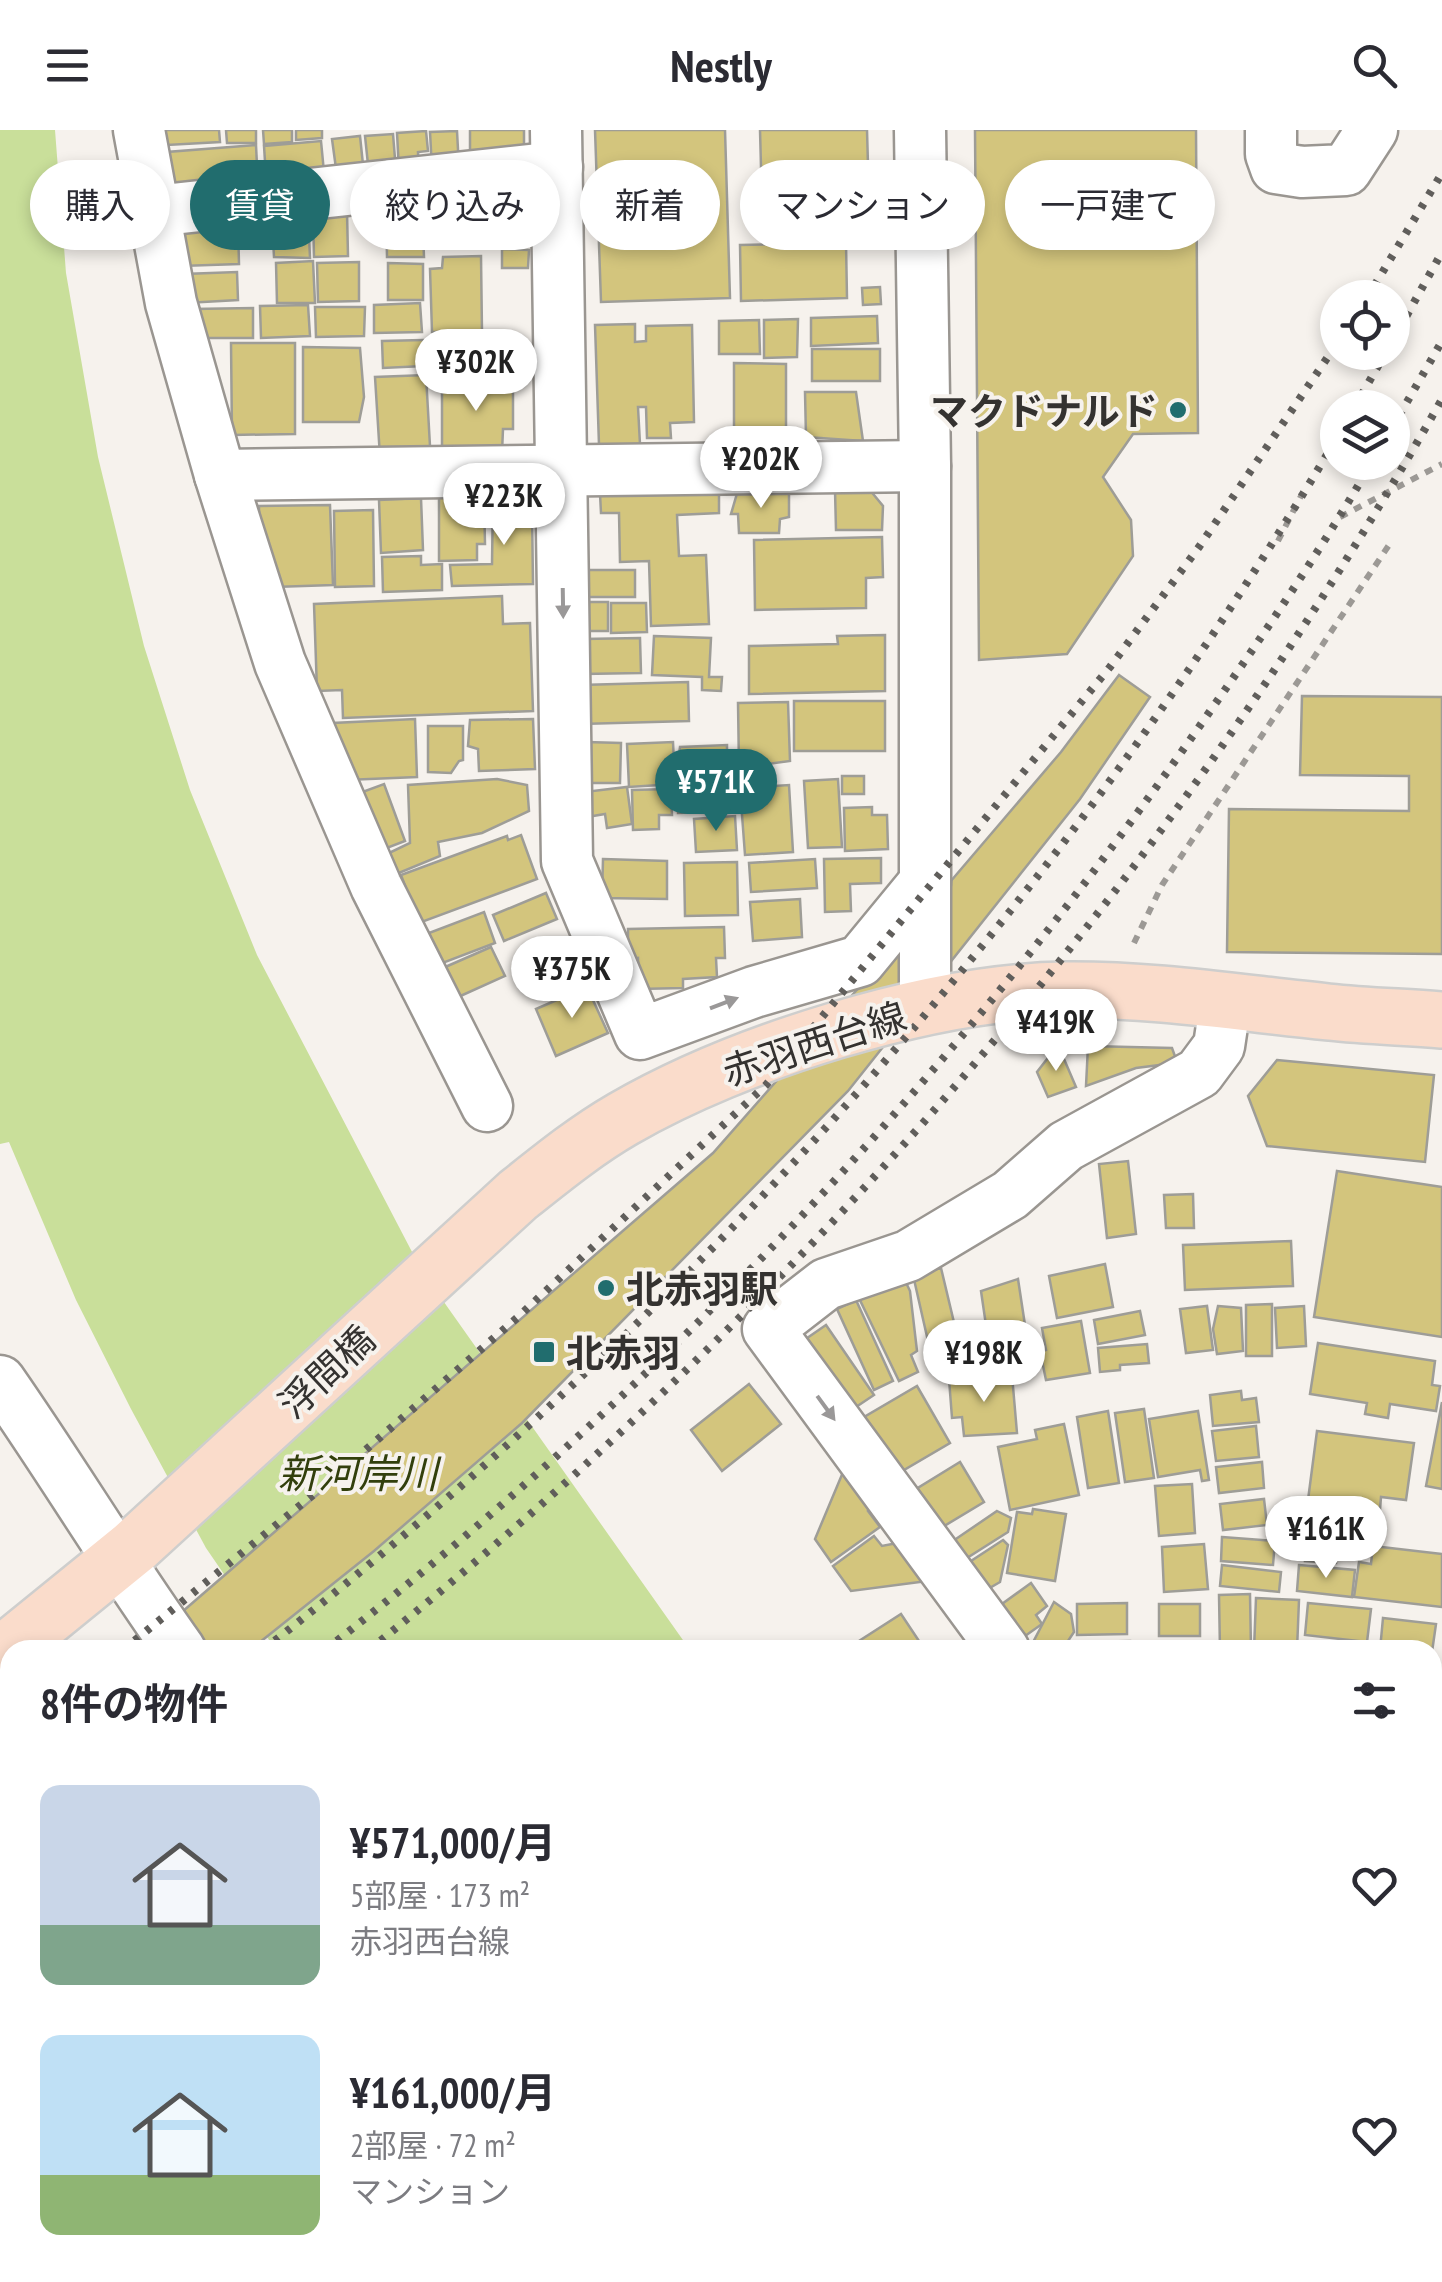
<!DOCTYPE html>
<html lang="ja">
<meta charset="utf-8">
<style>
:root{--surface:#fff;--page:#f2f2f3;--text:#2b2b33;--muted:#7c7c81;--accent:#216d6e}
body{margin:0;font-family:"PT Sans Narrow","Noto Sans JP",sans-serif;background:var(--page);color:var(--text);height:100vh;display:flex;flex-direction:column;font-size:38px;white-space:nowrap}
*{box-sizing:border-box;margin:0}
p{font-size:32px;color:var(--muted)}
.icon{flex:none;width:55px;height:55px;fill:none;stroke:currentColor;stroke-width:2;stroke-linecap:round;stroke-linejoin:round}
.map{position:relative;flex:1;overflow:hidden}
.details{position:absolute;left:0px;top:1510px;width:1442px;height:642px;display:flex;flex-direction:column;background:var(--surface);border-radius:30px 30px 0 0;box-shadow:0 5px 15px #0003}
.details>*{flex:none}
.top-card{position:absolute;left:30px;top:30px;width:1382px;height:90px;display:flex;gap:20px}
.buttons{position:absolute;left:1320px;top:150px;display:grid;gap:20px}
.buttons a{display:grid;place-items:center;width:90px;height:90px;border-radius:50%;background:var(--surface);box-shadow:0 5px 15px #0003;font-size:50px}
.price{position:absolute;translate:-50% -85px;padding:0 22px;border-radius:35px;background:#fff;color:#222;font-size:32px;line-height:65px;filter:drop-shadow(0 2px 5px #0008)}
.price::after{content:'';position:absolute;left:50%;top:60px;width:30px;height:22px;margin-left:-15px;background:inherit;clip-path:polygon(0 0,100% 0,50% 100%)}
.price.on{background:var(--accent);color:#fff}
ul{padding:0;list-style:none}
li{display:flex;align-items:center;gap:30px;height:250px;padding:0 40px}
li span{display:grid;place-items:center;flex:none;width:280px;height:200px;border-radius:20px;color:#555}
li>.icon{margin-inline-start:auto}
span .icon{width:120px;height:120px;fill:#fffc;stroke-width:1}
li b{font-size:42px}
h2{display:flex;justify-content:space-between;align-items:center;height:120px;padding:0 40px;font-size:42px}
.pill{padding:0 35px;border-radius:45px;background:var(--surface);box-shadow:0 5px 15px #0003;font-size:35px;line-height:90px}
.pill.on{background:var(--accent);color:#fff}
header{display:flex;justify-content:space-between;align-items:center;height:130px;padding:0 40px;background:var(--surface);font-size:45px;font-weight:600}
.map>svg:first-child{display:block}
.water{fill:#c9df9a}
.building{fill:#d3c57d;stroke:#9e9d97;stroke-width:2.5}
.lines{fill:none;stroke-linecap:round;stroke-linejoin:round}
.minor-casing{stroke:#9a9691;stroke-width:55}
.major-casing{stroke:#cececd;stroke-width:60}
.path{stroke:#9c9995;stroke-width:6;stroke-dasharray:8 8;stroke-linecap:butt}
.minor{stroke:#fff;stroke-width:50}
.major{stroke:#fadccb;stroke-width:55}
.rail{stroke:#605e5b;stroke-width:8;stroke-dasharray:5 10;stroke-linecap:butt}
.oneway{fill:#9a9898}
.poi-dot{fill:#216d6e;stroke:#f6f2ed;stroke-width:4}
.labels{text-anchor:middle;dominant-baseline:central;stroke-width:8;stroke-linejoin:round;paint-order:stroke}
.poi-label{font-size:38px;font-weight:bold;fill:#343230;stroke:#f6f2ed;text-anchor:start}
.street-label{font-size:38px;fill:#343230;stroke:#f6f2ed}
.water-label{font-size:40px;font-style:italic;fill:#323f0c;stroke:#f6f2ed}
</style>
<header><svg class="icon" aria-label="menu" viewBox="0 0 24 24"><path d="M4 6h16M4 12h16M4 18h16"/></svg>Nestly<svg class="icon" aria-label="search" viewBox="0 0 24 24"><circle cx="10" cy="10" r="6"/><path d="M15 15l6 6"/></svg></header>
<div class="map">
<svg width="1442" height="2152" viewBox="0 0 1442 2152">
<rect width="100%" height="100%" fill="#f6f2ed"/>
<g class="water">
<path d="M0 0H55L66 143 98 327 144 516 190 660 257 825 422 1141 690 1520H276L206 1418 131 1279 76 1170 9 1012 0 1014Z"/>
<path d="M1115 2143 1121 2152H709L702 2143Z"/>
</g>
<g class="building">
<path d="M165 0H219L220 12 167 15Z"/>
<path d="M226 0H256V13H227Z"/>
<path d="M263 0H292V12L264 14Z"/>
<path d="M296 0H322V8L296 10Z"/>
<path d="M470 0H524V34L470 35Z"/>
<path d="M595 0H725L730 168 601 172Z"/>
<path d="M760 0H867L869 70 762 74Z"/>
<path d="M975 0H1196L1198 303 1133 304 1103 347 1131 390 1133 426 1067 524 979 530Z"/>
<path d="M426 1 428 21 418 22 419 39 399 40 397 3Z"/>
<path d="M457 1 459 38 432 39 430 2Z"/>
<path d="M393 4 396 41 369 44 365 6Z"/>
<path d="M360 6 364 44 337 46 332 9Z"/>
<path d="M321 11 324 42 266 47 264 16Z"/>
<path d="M256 15 258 56 171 62 167 22Z"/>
<path d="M504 65 532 67 531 113 502 112Z"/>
<path d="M471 71 497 72 496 110 470 109Z"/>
<path d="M430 72H462L463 115 430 116Z"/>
<path d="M422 77 424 127H387L386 78Z"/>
<path d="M313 81H347L348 126 314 127Z"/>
<path d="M308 83 310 128 274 127 272 91Z"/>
<path d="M238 94 239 134 181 136V96Z"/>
<path d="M846 113 847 168 741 171 740 115Z"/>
<path d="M502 119 529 120 528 138H502Z"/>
<path d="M481 126 482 202H432L430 139 442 138 443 127Z"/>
<path d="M313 131 315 173H277L276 133Z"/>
<path d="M359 132V171L318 172 317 133Z"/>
<path d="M388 133 423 134V170H388Z"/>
<path d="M237 142 238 170 186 173 184 144Z"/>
<path d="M880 157 881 174 863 175 862 158Z"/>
<path d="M420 173 422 202 374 203V175Z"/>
<path d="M308 175 310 206 261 208 260 176Z"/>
<path d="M315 177H365L364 206 316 207Z"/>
<path d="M253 178V208H194L193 179Z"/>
<path d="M877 186 878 213 811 216V188Z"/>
<path d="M798 189 797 227 764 228V190Z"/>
<path d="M759 190 760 224H719V191Z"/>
<path d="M635 194V212L646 211V196L692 195 694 292 670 293 671 308H647L646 277H638L640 314 599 315 595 195Z"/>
<path d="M465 209 466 234 383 238 382 211Z"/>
<path d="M231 213H295V304L232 305Z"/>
<path d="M303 217 360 218 364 267 359 292H303Z"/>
<rect x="812" y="219" width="68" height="32"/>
<path d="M734 233 786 234V314L734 313Z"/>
<path d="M426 245 430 316 418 317V324L380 327 375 247Z"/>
<path d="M442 248H513V299H503L502 323H442Z"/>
<path d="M805 262H856L863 311 806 307Z"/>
<path d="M869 359 883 376 882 400H836L835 360Z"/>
<path d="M719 360V383L677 385 679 426 706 425 709 494 651 496 649 431 620 432 619 383H601L600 364Z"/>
<path d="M738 360 789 363V387L780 389 779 403H739L738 384H731Z"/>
<path d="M493 365H520L532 381 533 454 452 456 450 435 492 434Z"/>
<path d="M484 366 485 414H477V430L439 431V367Z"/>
<path d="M421 368 423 420 381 423 379 370Z"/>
<path d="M330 375 333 455 274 457 259 415V376Z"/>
<path d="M373 380 374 456 335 457 334 381Z"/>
<path d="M882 407 883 447 866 448V478L755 480 754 410Z"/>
<path d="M421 426V435L442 434V460L383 462 382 427Z"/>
<rect x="580" y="440" width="55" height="27"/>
<path d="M502 466 503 494 530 493 533 581 343 588 342 560 317 561 314 474Z"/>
<rect x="580" y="472" width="28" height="29"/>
<path d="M611 473H646L647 502 611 503Z"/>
<path d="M885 505V561L749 564V516L838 514 837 506Z"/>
<path d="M654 506 711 508 709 547H722L721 561 702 560V547L652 545Z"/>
<path d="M640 508 641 543 583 544V509Z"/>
<path d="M1119 545 1150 567 1080 669 848 961 522 1293 374 1421 250 1520H138L713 1023 892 820 1061 622Z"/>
<path d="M688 552 689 591 581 594V555Z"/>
<path d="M1302 566 1442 567V824L1227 822 1229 679 1409 681V646L1300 645Z"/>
<rect x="794" y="571" width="91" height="50"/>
<path d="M788 572 790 631 739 638 738 573Z"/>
<path d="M415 589 417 647 346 650 333 593Z"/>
<path d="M533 589 535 639 479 641 478 619 468 616 470 590Z"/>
<path d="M428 596H463V630L459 631 451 643 428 642Z"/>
<path d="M586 612 621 613 620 653H586Z"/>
<path d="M673 612 675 654 629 657 627 614Z"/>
<path d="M727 615V646L680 647 677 641 680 617Z"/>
<rect x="842" y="646" width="22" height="18"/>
<path d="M497 649 527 655 529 681 482 703 438 712 440 726 394 745 389 723 410 713 408 655Z"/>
<path d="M838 649 842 717 808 718 804 651Z"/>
<path d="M384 654 405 711 379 721 357 664Z"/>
<path d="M789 655 793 722 745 725 740 658Z"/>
<path d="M627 657 632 694 607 698 605 684 587 687 584 662Z"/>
<path d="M671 659 672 685H659V699L633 700 632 660Z"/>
<path d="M734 659 735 681 678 683 677 661Z"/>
<path d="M872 677V685H887L888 719 845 721 844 678Z"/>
<path d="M735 686 737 720 696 722 694 689Z"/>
<path d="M521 705 537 749 419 793 401 745 507 706 508 710Z"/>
<path d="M881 728V753L850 754 851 781 825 782 824 729Z"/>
<path d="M603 729 667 731V769L602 768Z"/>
<path d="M815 729 817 758 751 762 749 733Z"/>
<path d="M737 732 738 785 685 786 684 733Z"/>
<path d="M546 763 557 789 504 811 493 785Z"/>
<path d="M800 769 802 807 753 811 750 772Z"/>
<path d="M484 782 495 813 440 834 429 803Z"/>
<path d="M724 797 725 828H716L717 847 683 849V858L639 859 638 828 628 829V799Z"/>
<path d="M491 817 505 846 456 868 443 838Z"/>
<path d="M587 857 608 903 556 926 536 879Z"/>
<path d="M1058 915 1076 957 1048 967 1037 942Z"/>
<path d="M1088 916 1172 918 1176 929 1175 933 1136 938 1086 956Z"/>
<path d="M1277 930 1434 945 1425 1032 1267 1016 1248 966Z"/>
<path d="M1128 1031 1136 1104 1107 1108 1099 1034Z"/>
<path d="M1337 1041 1442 1057V1207L1314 1187Z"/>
<path d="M1193 1064 1194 1098H1166L1164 1065Z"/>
<path d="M1291 1111 1293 1156 1185 1160 1183 1115Z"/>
<path d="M1105 1134 1113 1177 1057 1188 1049 1146Z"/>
<path d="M941 1138 957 1205 928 1211 913 1145Z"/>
<path d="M902 1144 910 1161 917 1221 911 1225 918 1242 899 1251 858 1166Z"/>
<path d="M1018 1149 1030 1228 979 1234 975 1205 987 1202 981 1161Z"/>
<path d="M856 1170 893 1251 874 1260 837 1179Z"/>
<path d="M1272 1174V1226H1246V1175Z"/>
<path d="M1207 1176 1213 1220 1186 1223 1180 1179Z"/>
<path d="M1218 1176 1241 1178 1243 1221 1217 1224 1213 1199Z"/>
<path d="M1304 1176 1306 1216 1277 1218 1275 1178Z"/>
<path d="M1140 1181 1145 1205 1098 1214 1094 1190Z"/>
<path d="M1081 1191 1090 1243 1046 1250 1040 1221 1046 1220 1042 1198Z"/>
<path d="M826 1195 874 1265 844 1285 797 1215Z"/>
<path d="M968 1209V1239L934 1240 933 1211Z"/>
<path d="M1318 1213 1435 1231 1432 1255 1440 1256 1436 1281 1390 1274 1388 1288 1365 1284 1367 1273 1310 1264Z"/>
<path d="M1147 1214 1149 1233 1120 1235V1240L1100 1242 1098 1218Z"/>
<path d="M1012 1245 1017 1303 964 1306 962 1287 952 1288 949 1249Z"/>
<path d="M749 1254 781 1294 722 1341 691 1300Z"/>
<path d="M917 1256 950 1313 892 1347 859 1290Z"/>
<path d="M1241 1261 1242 1270 1256 1268 1259 1292 1213 1296 1210 1265Z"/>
<path d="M1442 1272V1359L1426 1356Z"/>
<path d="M1144 1279 1154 1348 1125 1352 1115 1283Z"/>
<path d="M1108 1281 1119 1353 1088 1358 1077 1287Z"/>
<path d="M1198 1281 1209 1350 1202 1351 1200 1340 1158 1347 1149 1289Z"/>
<path d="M1064 1294 1079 1365 1010 1380 998 1317 1037 1309 1035 1300Z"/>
<path d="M1256 1296 1259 1327 1216 1331 1212 1301Z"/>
<path d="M1317 1301 1414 1313 1406 1370 1381 1367 1380 1380 1308 1370Z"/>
<path d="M960 1332 984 1372 931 1404 908 1364Z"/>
<path d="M1262 1332 1264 1358 1219 1363 1216 1337Z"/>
<path d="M846 1335 875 1376 868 1381 880 1397 831 1432 815 1409Z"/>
<path d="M1192 1354 1195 1403 1159 1406 1155 1356Z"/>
<path d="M1264 1369 1267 1395 1223 1400 1220 1374Z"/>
<path d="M1033 1379 1066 1384 1055 1451 1007 1443 1017 1382 1032 1384Z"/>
<path d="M997 1381 1011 1388 1008 1402 959 1433 947 1415Z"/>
<path d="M1309 1382 1339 1383 1336 1433 1305 1431Z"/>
<path d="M874 1406 882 1416 908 1411 935 1450 851 1461 833 1436Z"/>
<path d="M1222 1407 1275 1411 1273 1435 1221 1431Z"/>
<path d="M1003 1410 1008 1415 1000 1452 981 1463 965 1435Z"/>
<path d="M1204 1414 1208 1459 1164 1462 1162 1417Z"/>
<path d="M1373 1416 1442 1424V1477L1354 1467 1359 1432 1371 1434Z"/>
<path d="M1222 1435 1281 1442 1279 1462 1220 1456Z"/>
<path d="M1299 1435 1355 1440 1352 1467 1297 1461Z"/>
<path d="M1031 1453 1047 1476 1036 1485 1042 1494 1018 1511 995 1479Z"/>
<path d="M1250 1464 1251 1520H1220L1219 1465Z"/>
<path d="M1256 1468 1299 1470 1297 1520H1254Z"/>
<path d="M1054 1472 1071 1484 1074 1502 1062 1520H1029Z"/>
<path d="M1127 1473V1504L1077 1505V1474Z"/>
<path d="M1308 1473 1371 1479 1367 1512 1305 1505Z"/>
<rect x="1159" y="1474" width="41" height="32"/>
<path d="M901 1484 925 1520H845Z"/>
<path d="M1383 1488 1436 1494 1432 1522 1380 1520Z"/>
<path d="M1130 1511V1520H1078V1512Z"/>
<path d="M1196 1512 1197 1520H1163V1514Z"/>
<path d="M1432 1610H1442V1651L1432 1650Z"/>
<path d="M10 1631V1696L0 1680V1640Z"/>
<path d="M1436 1690H1442V1772H1440Z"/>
<path d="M6 1877 10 1883V1946L5 1948 0 1941V1881Z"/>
<path d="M1432 1947 1442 1962V2123L1432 2108Z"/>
<path d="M0 2029 10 2046V2068L0 2074Z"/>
<path d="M10 2077V2124L0 2127V2083Z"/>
<path d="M123 2142H418L409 2146 411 2150 407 2152H127Z"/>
</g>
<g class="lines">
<g class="minor-casing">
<g id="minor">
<path d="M139 0 171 173 220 345 280 533 376 756 487 976"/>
<path d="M556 0 567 731 640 904 754 862 860 831 925 752"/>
<path d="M920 0 925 336V878"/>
<path d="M1271 0V24L1276 38 1302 42 1346 40 1372 0"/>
<path d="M154 81 557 37"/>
<path d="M220 345 925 336"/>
<path d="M0 1251C62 1340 117 1432 180 1520"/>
<path d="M1004 1520 768 1199 826 1154 908 1126 1010 1065 1066 1016 1199 943 1219 916 1226 869"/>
<path d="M1432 1672H1442"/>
<path d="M1432 1831H1442"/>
<path d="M0 1835 10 1828"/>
<path d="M0 1978 10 1991"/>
<path d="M614 2142 621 2152"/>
<path d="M1295 2142 1302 2152"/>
<path d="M28 2152 50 2142"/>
</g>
</g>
<g class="major-casing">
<path id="major" d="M0 1526 134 1417 518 1065C552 1038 585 1011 623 989 739 922 930 862 1064 860 1153 859 1240 873 1328 882 1366 886 1404 887 1442 890"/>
</g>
<g class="path">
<path d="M1340 387 1442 334"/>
<path d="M1278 411 1302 364"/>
<path d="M1134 813 1162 755 1389 415"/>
</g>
<use href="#minor" class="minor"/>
<use href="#major" class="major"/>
<g class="rail">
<path d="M1367 168 1442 43"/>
<path d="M1392 212 1442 122"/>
<path d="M1354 278 1386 222"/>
<path d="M1392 298 1442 211"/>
<path d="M123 1520 330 1351 518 1187 766 955 1110 537 1199 417 1338 212"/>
<path d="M263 1520C690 1186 1061 774 1338 306"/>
<path d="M325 1520C664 1257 961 939 1206 587 1264 504 1321 420 1372 332"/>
<path d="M369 1520C799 1174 1170 750 1442 269"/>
<path d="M0 1620 10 1612"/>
<path d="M0 1715 10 1708"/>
<path d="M0 1761 10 1754"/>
<path d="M0 1793 10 1786"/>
</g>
</g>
<defs><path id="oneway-solid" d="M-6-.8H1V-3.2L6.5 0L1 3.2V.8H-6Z" transform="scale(2.5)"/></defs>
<g class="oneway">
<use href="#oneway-solid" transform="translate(563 473) rotate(89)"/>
<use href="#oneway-solid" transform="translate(724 873) rotate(-21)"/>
<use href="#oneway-solid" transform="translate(826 1278) rotate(54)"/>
</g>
<g class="poi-dot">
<circle cx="1178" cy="280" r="10"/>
<circle cx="606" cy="1158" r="10"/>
<rect x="532" y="1210" width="24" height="24" rx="5"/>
</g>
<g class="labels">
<g class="poi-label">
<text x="1158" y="280" text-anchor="end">マクドナルド</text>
<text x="626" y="1158">北赤羽駅</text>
<text x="566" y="1222">北赤羽</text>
</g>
<g class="street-label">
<text transform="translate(814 913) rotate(-18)">赤羽西台線</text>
<text transform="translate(326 1241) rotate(-43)">浮間橋</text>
</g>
<g class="water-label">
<text x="358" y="1343">新河岸川</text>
</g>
</g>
</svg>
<div class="buttons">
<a><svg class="icon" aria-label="locate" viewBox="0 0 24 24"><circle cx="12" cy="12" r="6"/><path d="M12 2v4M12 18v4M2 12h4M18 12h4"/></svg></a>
<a><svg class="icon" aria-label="layers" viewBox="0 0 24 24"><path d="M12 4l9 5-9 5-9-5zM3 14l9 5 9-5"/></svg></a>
</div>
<b class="price" style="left:476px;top:284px">¥302K</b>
<b class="price" style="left:761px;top:381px">¥202K</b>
<b class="price" style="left:504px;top:418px">¥223K</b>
<b class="price on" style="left:716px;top:704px">¥571K</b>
<b class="price" style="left:572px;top:891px">¥375K</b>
<b class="price" style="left:1056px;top:944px">¥419K</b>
<b class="price" style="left:984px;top:1275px">¥198K</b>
<b class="price" style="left:1326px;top:1451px">¥161K</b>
<div class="top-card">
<a class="pill">購入</a>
<a class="pill on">賃貸</a>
<a class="pill">絞り込み</a>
<a class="pill">新着</a>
<a class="pill">マンション</a>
<a class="pill">一戸建て</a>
</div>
<section class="details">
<h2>8件の物件<svg class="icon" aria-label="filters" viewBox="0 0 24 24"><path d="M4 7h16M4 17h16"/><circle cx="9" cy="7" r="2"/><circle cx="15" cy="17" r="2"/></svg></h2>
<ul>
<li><span style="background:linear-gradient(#c9d6e8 70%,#7fa58c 0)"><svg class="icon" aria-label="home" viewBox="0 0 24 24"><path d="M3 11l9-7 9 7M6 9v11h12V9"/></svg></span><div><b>¥571,000/月</b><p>5部屋 · 173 m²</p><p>赤羽西台線</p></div><svg class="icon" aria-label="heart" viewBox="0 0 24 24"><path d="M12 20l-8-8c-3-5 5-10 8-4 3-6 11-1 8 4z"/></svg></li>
<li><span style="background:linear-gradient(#bfe0f5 70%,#8fb573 0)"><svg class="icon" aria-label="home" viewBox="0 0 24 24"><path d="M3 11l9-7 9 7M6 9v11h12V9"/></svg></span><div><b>¥161,000/月</b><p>2部屋 · 72 m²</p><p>マンション</p></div><svg class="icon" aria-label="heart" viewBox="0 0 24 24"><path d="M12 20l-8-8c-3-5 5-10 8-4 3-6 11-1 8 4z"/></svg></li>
</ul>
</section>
</div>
